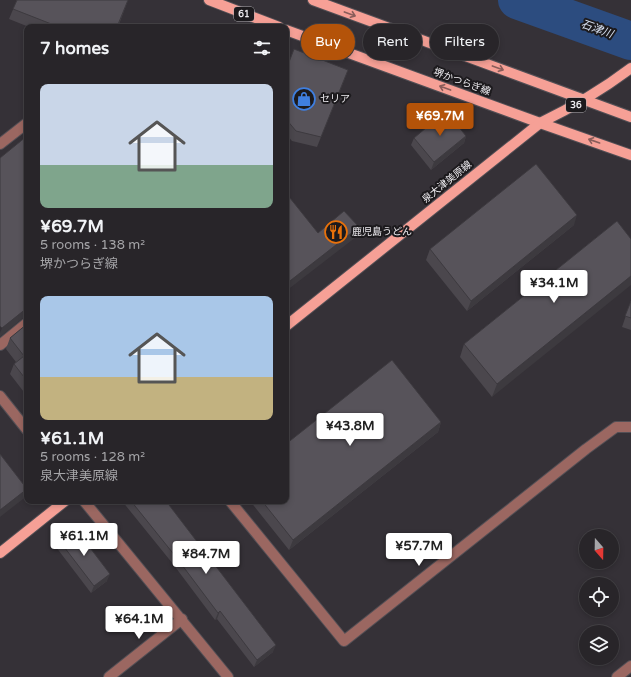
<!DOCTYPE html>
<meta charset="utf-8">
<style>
:root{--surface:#282529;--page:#343135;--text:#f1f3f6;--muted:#a5a5a8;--line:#444246;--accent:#b45309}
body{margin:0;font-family:"Varela Round","Noto Sans JP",sans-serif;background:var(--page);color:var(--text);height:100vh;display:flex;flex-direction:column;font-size:15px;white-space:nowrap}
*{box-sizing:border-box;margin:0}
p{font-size:13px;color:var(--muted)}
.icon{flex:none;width:22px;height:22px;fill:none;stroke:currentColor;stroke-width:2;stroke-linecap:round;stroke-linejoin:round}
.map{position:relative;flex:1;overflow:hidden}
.side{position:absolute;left:24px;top:24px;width:265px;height:480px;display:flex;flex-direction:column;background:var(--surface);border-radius:8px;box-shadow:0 2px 6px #0003,0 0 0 1px var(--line)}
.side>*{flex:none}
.top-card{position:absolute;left:301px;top:24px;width:270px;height:36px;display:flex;gap:8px}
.needle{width:26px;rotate:160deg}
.controls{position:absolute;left:579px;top:529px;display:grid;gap:8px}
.controls a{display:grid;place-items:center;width:40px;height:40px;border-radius:50%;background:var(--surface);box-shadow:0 2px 6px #0003,0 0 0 1px var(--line);font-size:20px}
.price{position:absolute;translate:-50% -34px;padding:0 9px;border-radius:4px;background:#fff;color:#222;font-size:13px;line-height:26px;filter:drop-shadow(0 1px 2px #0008)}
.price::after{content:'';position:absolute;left:50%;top:24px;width:12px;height:9px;margin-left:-6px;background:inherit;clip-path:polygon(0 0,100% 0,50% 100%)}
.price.active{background:var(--accent);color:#fff}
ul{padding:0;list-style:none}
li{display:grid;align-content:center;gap:8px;height:212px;padding:0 16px}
li span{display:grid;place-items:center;height:124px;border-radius:8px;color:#555}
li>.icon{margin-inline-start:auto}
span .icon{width:72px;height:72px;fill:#fffc;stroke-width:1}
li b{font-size:17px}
h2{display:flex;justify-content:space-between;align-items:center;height:48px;padding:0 16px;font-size:17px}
.tag{padding:0 14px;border-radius:18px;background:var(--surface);box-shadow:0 2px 6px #0003,0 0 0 1px var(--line);font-size:14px;line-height:36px}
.tag.active{background:var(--accent);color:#fff}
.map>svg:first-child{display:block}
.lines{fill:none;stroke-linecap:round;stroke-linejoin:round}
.river{stroke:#2c4c7f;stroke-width:38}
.minor-casing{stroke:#534f55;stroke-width:12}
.major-casing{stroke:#534f55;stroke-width:12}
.minor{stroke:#9b6761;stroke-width:10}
.major{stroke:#f6a096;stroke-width:10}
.wall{fill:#4b474d}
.shaded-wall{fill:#3d3a3f}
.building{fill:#57535a;stroke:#3d3a3f}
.oneway{stroke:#895d5a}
.labels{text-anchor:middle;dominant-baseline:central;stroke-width:4;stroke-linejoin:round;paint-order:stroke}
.shield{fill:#1c1a1d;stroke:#afadb1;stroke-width:1}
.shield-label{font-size:9px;font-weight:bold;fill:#eeecf0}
.street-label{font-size:10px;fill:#eeecf0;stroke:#1c1a1d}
.poi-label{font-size:10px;fill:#eeecf0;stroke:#1c1a1d;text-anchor:start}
.water-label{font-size:11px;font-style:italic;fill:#dae4f5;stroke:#1c1a1d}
</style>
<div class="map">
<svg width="631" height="677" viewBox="0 0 631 677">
<rect width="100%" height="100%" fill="#353137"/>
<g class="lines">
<path class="river" d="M517 0 631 41"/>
<g class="minor-casing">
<g id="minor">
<path d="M0 144 27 123"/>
<path d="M0 345 27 323"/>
<path d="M0 396 27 430"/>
<path d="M84 501 228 677"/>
<path d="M230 501 344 641 586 449 616 427H631"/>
<path d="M109 677 182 619"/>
<path d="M617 677 631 666"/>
</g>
</g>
<g class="major-casing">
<g id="major">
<path d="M209 0 279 27"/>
<path d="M313 0 631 117"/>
<path d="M286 30 540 123 631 155"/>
<path d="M286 326 540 123C573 107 602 90 631 68"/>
<path d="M0 553 65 501"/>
</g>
</g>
<use href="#minor" class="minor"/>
<use href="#major" class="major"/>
</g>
<g class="wall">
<path d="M17 0H128L118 27H29L9 19Z"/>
<path d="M286 70H348L317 147 292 141 286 134Z"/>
<path d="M466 136 464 143 431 170 411 145 414 138Z"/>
<path d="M617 221 492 397 460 357 464 344Z"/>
<path d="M574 225 467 311 426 260 430 249Z"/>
<path d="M631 301V330L622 327Z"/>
<path d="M27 324V396L10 374 14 364 16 362 6 349 10 338Z"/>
<path d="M441 422 438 432 289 550 250 501H286Z"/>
<path d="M122 501H166L273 652 254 667 217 619 215 620 173 564Z"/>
<path d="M58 539 107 581 91 593 56 547Z"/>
</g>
<g class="shaded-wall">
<path d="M348 70 344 81 317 147 321 137Z"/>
<path d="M466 136 464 143 431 170 434 162Z"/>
<path d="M577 215 574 225 467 311 471 301Z"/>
<path d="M359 227 356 237 286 291V284Z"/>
<path d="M631 276V285L492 397 497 384Z"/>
<path d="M27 308V317L23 318 0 337V333L2 328Z"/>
<path d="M441 422 438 432 289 550 293 540Z"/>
<path d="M27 489 23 499 0 517V510Z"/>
<path d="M110 574 107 581 91 593 94 586Z"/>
<path d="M220 611 217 619 215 620 218 613Z"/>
<path d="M276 645 273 652 254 667 257 660Z"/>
</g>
<g class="building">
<path d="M17 0H128L117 27H59L13 9Z"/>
<path d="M294 49 348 70 321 137 296 131 286 119V70Z"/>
<path d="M446 111 466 136 434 162 414 138Z"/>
<path d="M27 136V308L2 328 0 326V158Z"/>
<path d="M536 164 577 215 471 301 430 249Z"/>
<path d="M286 193 318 233 344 211 359 227 286 284Z"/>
<path d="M617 221 631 239V276L497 384 464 344Z"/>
<path d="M631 301V318L625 316Z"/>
<path d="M27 324V381L14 364 24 356 10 338Z"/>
<path d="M392 360 441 422 293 540 262 501H286V444Z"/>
<path d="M0 454 27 489 0 510Z"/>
<path d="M131 501H166L276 645 257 660 220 611 218 613 176 557Z"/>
<path d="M75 528 110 574 94 586 58 539Z"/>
</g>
<defs><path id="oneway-shaft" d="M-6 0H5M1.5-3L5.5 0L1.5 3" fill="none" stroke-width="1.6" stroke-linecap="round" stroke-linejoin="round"/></defs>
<g class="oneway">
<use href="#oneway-shaft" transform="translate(350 14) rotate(20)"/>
<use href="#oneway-shaft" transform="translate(498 68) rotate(20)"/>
<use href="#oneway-shaft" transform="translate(445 88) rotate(-160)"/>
<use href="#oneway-shaft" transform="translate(594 141) rotate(-161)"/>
</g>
<defs>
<g id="shop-ring" transform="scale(1.15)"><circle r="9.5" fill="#1c1a1d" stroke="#3f7fe0" stroke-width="1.5"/><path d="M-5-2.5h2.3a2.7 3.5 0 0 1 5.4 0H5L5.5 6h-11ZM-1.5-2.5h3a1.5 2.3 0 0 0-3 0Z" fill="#3f7fe0"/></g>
<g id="restaurant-ring" transform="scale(1.15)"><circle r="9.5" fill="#1c1a1d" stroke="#e8710a" stroke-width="1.5"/><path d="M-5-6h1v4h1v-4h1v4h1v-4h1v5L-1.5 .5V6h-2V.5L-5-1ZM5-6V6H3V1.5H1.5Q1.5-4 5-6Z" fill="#e8710a"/></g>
</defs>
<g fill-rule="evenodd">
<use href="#shop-ring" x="304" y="99"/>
<use href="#restaurant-ring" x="336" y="232"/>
</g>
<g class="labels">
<g class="shield">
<rect x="234" y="7" width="20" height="14" rx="3"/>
<rect x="566" y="98" width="20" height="14" rx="3"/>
</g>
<g class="shield-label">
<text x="244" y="14">61</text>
<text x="576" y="105">36</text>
</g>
<g class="street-label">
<text transform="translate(462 82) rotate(20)">堺かつらぎ線</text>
<text transform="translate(447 182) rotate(-39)">泉大津美原線</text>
</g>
<g class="poi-label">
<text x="320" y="99">セリア</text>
<text x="352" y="232">鹿児島うどん</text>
</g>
<g class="water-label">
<text transform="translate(597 29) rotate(20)">石津川</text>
</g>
</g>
</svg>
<div class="controls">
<a><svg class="needle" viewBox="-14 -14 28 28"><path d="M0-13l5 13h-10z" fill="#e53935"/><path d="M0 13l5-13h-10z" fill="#a5a5a8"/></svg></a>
<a><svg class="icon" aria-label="locate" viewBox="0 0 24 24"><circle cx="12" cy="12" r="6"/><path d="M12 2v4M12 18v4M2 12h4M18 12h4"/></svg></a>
<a><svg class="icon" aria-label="layers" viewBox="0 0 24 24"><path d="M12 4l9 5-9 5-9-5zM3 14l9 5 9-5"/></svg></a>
</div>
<b class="price active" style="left:440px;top:137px">¥69.7M</b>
<b class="price" style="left:554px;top:304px">¥34.1M</b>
<b class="price" style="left:350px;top:447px">¥43.8M</b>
<b class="price" style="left:84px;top:557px">¥61.1M</b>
<b class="price" style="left:419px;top:567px">¥57.7M</b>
<b class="price" style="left:206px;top:575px">¥84.7M</b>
<b class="price" style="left:139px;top:640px">¥64.1M</b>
<div class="top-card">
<a class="tag active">Buy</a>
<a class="tag">Rent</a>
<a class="tag">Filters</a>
</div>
<section class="side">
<h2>7 homes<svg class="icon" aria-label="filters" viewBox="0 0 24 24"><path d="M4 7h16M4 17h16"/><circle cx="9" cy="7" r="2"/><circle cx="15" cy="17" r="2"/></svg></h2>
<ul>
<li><span style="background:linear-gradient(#c9d6e8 65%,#7fa58c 0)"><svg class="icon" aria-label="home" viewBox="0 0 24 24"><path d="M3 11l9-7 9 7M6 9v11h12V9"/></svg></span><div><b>¥69.7M</b><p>5 rooms · 138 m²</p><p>堺かつらぎ線</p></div></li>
<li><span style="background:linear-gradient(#a9c7e8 65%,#c2b280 0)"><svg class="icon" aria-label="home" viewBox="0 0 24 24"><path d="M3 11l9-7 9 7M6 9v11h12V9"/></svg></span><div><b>¥61.1M</b><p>5 rooms · 128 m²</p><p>泉大津美原線</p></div></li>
</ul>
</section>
</div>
